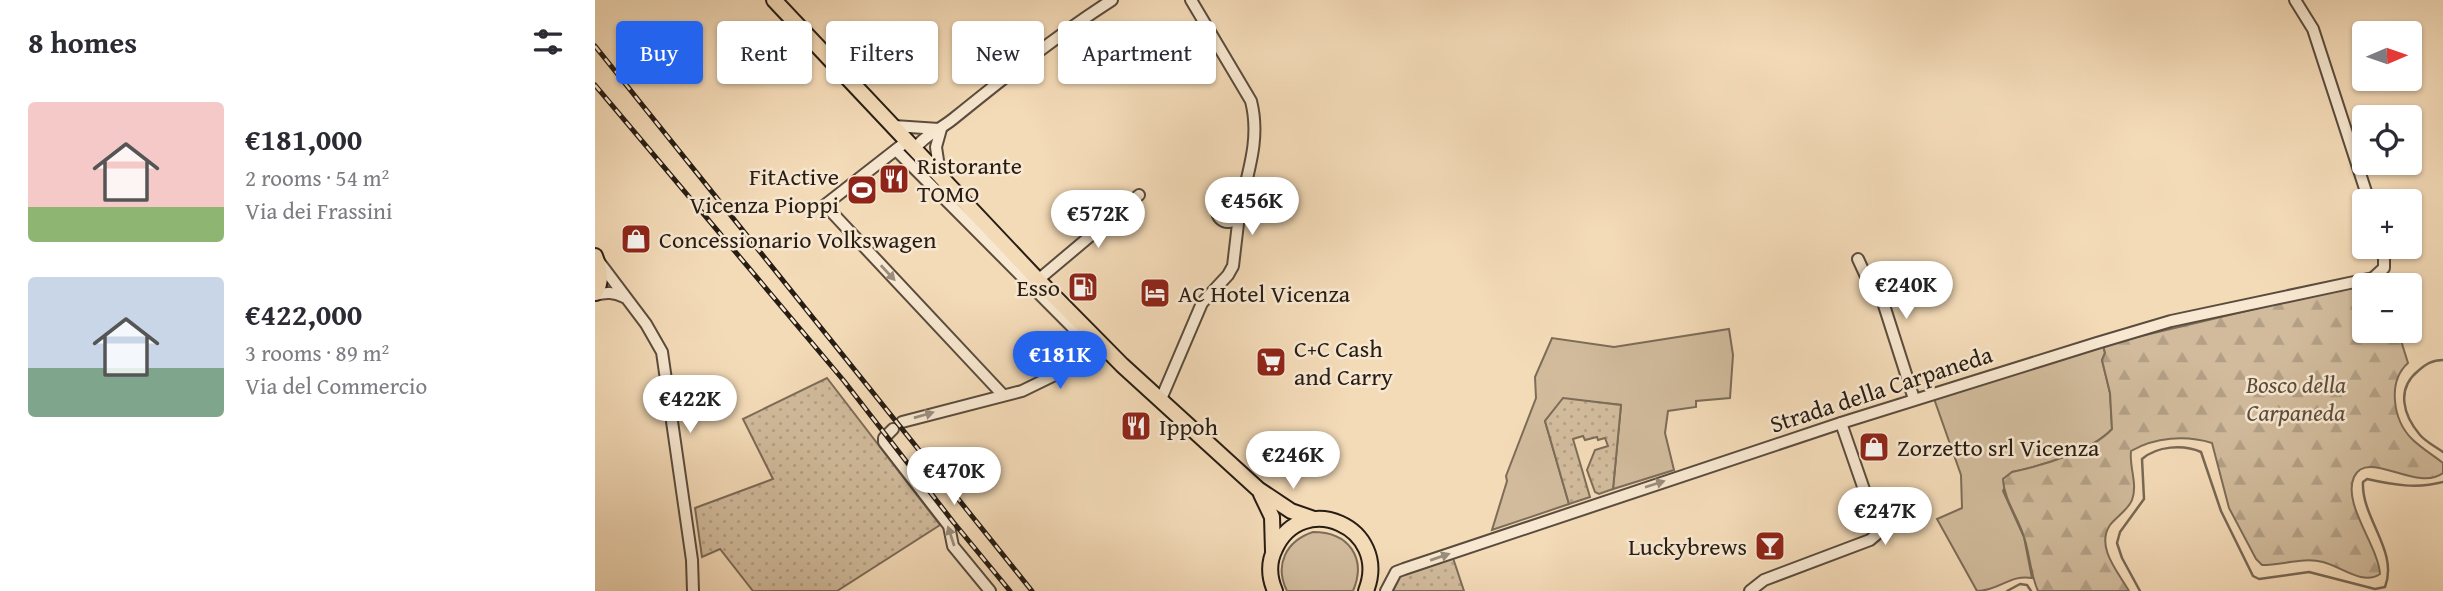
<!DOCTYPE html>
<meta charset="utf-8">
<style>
:root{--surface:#fff;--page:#f7f7f7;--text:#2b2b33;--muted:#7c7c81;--accent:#2563eb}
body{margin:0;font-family:"Gentium Book Plus",serif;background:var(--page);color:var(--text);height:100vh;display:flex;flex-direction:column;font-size:26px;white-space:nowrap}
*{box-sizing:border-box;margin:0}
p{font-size:23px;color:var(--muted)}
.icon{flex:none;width:38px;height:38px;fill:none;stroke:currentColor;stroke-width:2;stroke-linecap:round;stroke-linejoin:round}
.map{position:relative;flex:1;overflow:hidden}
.drawer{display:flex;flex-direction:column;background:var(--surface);width:595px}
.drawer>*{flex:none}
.guide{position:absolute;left:21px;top:21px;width:665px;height:63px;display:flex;gap:14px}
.needle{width:46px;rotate:88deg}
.fabs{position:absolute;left:1757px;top:21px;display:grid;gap:14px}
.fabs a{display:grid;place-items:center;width:70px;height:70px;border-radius:7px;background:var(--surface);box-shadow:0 2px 5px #0004;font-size:35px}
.price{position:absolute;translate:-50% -60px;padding:0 16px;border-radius:24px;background:#fff;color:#222;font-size:23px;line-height:46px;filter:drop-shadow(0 2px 4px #0008)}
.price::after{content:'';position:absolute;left:50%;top:42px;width:21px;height:16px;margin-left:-10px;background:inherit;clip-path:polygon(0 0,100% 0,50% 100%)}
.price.selected{background:var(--accent);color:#fff}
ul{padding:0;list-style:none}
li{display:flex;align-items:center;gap:21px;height:175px;padding:0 28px}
li span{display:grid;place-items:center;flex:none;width:196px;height:140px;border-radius:7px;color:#555}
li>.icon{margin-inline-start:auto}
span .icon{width:84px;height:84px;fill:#fffc;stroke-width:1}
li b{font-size:30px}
h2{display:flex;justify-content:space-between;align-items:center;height:84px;padding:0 28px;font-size:30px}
.tag{padding:0 24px;border-radius:7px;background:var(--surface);box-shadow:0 2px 5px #0004;font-size:24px;line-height:63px}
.tag.selected{background:var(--accent);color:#fff}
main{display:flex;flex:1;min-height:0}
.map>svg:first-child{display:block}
.grass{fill:#d1bb9c;stroke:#7c6c58;stroke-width:2}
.forest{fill:url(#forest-firs);stroke:#7c6c58;stroke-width:2}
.park{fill:url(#park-dots);stroke:#7c6c58;stroke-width:2}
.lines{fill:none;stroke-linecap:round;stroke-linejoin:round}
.stream{stroke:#786855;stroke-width:2.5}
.minor-casing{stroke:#5a4c3d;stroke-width:14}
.major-casing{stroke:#271d14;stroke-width:18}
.minor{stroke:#f8e8d1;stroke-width:10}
.major{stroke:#f4dbb8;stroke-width:14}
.rail-casing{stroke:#271d14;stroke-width:5}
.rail{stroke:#f8e8d1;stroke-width:2.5;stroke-dasharray:8;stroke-linecap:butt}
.oneway{fill:#9a8d7c}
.labels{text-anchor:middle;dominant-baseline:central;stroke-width:5;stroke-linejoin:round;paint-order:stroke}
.poi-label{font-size:24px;fill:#271d14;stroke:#f8e8d1;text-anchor:start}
.park-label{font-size:24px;font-style:italic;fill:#5a4c3d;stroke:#f8e8d1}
.street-label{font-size:24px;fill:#271d14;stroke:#f8e8d1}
</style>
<main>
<section class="drawer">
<h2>8 homes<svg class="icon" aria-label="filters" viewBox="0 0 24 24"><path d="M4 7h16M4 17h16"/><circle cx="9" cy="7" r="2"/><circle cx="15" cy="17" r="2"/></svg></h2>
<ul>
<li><span style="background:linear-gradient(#f6c9c9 75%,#8fb573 0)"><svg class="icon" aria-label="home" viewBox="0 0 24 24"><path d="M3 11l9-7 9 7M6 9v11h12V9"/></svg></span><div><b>€181,000</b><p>2 rooms · 54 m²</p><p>Via dei Frassini</p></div></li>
<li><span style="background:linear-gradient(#c9d6e8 65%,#7fa58c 0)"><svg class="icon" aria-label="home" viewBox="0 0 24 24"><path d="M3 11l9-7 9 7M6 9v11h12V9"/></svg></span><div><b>€422,000</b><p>3 rooms · 89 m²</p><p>Via del Commercio</p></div></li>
</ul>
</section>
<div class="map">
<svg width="1848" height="591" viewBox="0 0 1848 591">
<defs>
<pattern id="forest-firs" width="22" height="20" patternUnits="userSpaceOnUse" patternTransform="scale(1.75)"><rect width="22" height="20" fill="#d1bb9c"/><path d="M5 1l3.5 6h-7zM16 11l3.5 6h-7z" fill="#b3a086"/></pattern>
<pattern id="park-dots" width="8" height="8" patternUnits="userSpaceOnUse" patternTransform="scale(1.75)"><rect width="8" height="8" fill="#d1bb9c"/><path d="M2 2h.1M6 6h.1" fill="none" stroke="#b3a086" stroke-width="1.8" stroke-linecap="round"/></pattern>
</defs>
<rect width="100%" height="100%" fill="#f4dbb8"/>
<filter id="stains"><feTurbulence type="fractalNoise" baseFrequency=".00286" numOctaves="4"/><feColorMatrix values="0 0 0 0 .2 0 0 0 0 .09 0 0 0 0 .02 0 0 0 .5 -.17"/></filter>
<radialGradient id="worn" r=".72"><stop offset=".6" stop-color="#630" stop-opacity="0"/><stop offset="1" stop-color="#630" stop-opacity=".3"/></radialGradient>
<g class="grass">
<path d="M1134 329 1138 355 1135 398 1101 401V407L1073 411 1070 433 1079 470 1018 489 1026 405 968 399 950 421 974 504 897 530 912 481 911 476 941 398 940 377 957 338 1019 347Z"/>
<path d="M1508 345 1510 353 1507 360 1515 393 1517 429C1497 451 1447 466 1417 472L1408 491 1429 537 1437 578C1415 574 1404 591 1382 591L1342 519 1367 508 1366 475 1337 393Z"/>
<path d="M718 532C754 532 772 558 758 591H692C679 565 691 541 718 532Z"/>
</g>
<path class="forest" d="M1785 271 1789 285H1769V331H1803L1813 363C1792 382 1798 420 1817 439 1826 448 1838 455 1848 463V473C1822 493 1772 448 1759 477 1747 504 1783 545 1785 574 1768 586 1745 566 1728 562 1708 557 1688 565 1667 565L1661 559 1634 508 1617 443C1591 435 1560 437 1536 451 1534 467 1543 484 1537 500 1533 510 1521 517 1515 525 1500 547 1524 573 1534 591H1443C1435 573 1435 555 1429 537 1423 517 1409 500 1408 479L1417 472C1446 466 1497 451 1517 429L1515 393 1507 360 1510 353 1508 345 1685 303Z"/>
<g class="park">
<path d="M232 378 345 525 242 591H158L125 549 107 557 100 508 178 479 148 419Z"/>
<path d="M968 398 1026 405 1018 489 1004 494 1000 492 992 470 1000 450 1013 446 1010 438 1003 440 1002 437 990 440 988 436 978 439 995 497 974 504 950 421Z"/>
<path d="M858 558 869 591H798L806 574Z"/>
</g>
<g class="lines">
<g class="stream">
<path d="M1848 360C1837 360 1831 364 1823 371 1801 389 1808 415 1825 435 1831 442 1841 447 1848 452"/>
<path d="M1412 591 1425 584 1432 585 1436 591"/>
<path d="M1545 591 1527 558 1522 543 1525 532 1549 499 1547 459C1562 446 1588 444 1606 452L1626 511 1658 576 1664 579 1714 572 1780 589 1790 587C1804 551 1766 518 1768 482L1772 479C1799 485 1822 489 1848 482"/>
</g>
<g class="minor-casing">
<g id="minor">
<path d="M596 0 656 101C666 140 652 174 644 212"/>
<path d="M1700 0 1718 29 1774 201"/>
<path d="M299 126 344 129"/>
<path d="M312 141 230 205 408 395"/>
<path d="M320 149C328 136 346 129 358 119 410 77 461 36 517 0"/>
<path d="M301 150 503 353"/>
<path d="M345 174 341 147 346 129"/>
<circle cx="633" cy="211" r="11"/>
<path d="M2 259 51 324 67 352 97 560 98 591"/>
<path d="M1263 259 1275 285 1287 299 1319 399"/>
<path d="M443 280 544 195"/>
<path d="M0 295C11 292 19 292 29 297"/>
<path d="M566 399 607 303 633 275 638 266 644 215"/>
<path d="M307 422 427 391 507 352"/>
<path d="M298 429 289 438V442L354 526 358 546 395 591"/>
<path d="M791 591 801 572 809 569 1246 423 1502 343 1576 321 1778 278 1789 268V247"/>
<path d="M1155 591 1169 580 1275 540 1281 535 1282 527 1246 423"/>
</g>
</g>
<g class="major-casing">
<g id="major">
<path d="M179 0 443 280 527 365 663 489 696 511 719 519"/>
<path d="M0 256C5 269 8 281 0 293"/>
<path d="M666 494 677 517 678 551"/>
<path d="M680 591C674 577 673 563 680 549 707 489 796 527 771 591"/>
</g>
</g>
<use href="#minor" class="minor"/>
<use href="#major" class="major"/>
<g class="rail-casing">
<g id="rail">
<path d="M0 46 437 591"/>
<path d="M0 85 249 381 359 523 415 591"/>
</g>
</g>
<use href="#rail" class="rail"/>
</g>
<defs><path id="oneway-solid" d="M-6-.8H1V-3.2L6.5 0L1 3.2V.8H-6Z" transform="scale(1.75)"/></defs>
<g class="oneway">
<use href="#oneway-solid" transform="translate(293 273) rotate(47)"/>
<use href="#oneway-solid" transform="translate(329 415) rotate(-16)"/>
<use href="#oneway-solid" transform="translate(1060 484) rotate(-18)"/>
<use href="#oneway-solid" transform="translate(356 536) rotate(-108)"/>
<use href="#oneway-solid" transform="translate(845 557) rotate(-19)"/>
</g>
<defs>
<g id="restaurant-square" transform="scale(1.575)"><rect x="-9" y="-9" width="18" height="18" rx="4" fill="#8f2418" stroke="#f8e8d1"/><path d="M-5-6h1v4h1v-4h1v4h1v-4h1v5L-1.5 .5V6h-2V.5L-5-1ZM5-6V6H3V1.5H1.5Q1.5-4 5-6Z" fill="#fff"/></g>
<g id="stadium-square" transform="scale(1.575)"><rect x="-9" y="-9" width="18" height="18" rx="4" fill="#8f2418" stroke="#f8e8d1"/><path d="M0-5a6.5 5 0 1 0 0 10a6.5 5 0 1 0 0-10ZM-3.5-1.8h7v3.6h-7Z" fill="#fff"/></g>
<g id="shop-square" transform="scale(1.575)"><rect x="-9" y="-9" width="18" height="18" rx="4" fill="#8f2418" stroke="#f8e8d1"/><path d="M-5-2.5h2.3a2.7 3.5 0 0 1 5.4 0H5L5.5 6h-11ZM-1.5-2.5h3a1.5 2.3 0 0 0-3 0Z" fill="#fff"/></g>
<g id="fuel-square" transform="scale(1.575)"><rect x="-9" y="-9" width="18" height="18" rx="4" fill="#8f2418" stroke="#f8e8d1"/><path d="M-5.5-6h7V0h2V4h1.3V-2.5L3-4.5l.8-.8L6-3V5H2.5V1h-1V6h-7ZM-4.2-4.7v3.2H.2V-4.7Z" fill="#fff"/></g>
<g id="hotel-square" transform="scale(1.575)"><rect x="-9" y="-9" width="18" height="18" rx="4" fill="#8f2418" stroke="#f8e8d1"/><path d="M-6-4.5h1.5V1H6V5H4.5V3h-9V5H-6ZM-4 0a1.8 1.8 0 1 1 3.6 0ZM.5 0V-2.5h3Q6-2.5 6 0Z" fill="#fff"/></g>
<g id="supermarket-square" transform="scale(1.575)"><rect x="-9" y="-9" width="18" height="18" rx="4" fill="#8f2418" stroke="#f8e8d1"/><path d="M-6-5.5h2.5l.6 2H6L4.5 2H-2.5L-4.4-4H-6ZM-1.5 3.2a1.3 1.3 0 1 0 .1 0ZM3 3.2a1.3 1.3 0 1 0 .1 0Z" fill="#fff"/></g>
<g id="bar-square" transform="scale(1.575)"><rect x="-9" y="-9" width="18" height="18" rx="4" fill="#8f2418" stroke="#f8e8d1"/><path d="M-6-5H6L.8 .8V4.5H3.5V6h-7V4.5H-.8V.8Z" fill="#fff"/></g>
</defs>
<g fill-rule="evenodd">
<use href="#restaurant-square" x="299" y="179"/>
<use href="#stadium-square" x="267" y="190"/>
<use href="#shop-square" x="41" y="239"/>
<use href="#fuel-square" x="488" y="287"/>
<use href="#hotel-square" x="560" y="293"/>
<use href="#supermarket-square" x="676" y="362"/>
<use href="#restaurant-square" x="541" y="426"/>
<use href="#shop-square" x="1279" y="447"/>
<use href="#bar-square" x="1175" y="546"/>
</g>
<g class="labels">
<g class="poi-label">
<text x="322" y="165">Ristorante<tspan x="322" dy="28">TOMO</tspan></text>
<text x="244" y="176" text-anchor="end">FitActive<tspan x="244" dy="28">Vicenza Pioppi</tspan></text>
<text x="64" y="239">Concessionario Volkswagen</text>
<text x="465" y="287" text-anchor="end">Esso</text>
<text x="583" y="293">AC Hotel Vicenza</text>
<text x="699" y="348">C+C Cash<tspan x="699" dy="28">and Carry</tspan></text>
<text x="564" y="426">Ippoh</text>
<text x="1302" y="447">Zorzetto srl Vicenza</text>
<text x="1152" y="546" text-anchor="end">Luckybrews</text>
</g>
<g class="park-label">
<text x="1701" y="384">Bosco della<tspan x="1701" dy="28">Carpaneda</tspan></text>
</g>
<g class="street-label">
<text transform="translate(1286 389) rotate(-18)">Strada della Carpaneda</text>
</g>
</g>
<rect width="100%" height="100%" filter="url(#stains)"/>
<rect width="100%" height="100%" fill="url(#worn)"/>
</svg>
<div class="fabs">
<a><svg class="needle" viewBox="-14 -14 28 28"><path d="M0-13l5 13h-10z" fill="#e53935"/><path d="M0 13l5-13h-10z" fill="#7c7c81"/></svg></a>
<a><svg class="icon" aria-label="locate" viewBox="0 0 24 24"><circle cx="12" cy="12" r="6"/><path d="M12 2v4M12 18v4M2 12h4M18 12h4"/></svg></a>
<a>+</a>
<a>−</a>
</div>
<b class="price" style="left:657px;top:237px">€456K</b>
<b class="price" style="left:503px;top:250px">€572K</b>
<b class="price" style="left:1311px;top:321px">€240K</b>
<b class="price selected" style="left:465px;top:391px">€181K</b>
<b class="price" style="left:95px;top:435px">€422K</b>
<b class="price" style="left:698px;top:491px">€246K</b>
<b class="price" style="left:359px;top:507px">€470K</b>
<b class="price" style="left:1290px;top:547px">€247K</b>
<div class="guide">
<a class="tag selected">Buy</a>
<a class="tag">Rent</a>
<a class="tag">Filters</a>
<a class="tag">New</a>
<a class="tag">Apartment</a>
</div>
</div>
</main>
